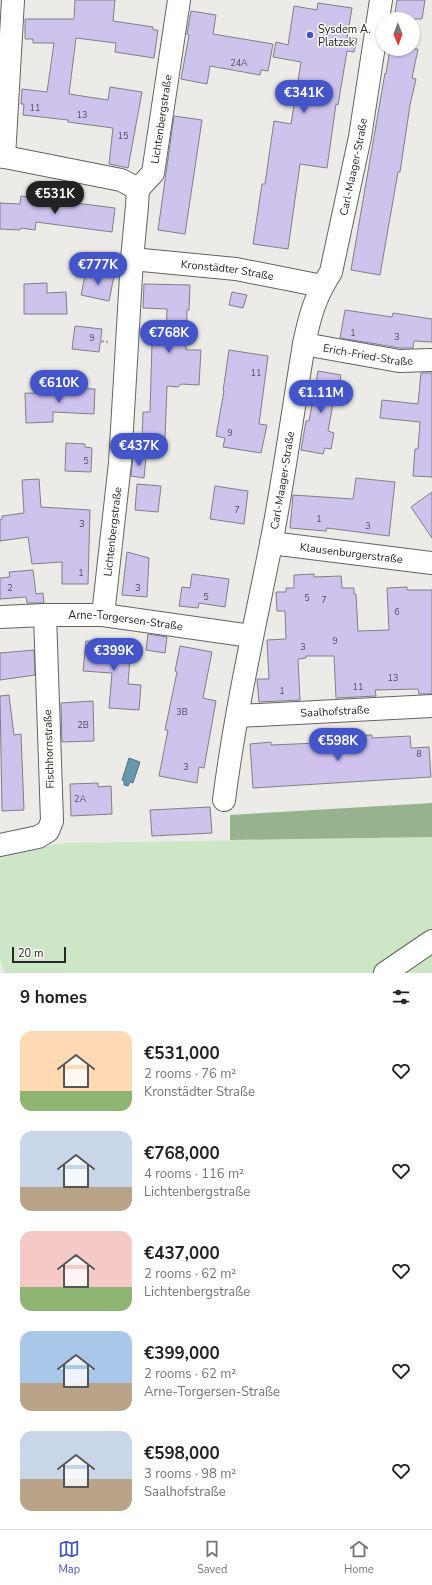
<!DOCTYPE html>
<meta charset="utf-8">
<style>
:root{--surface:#fff;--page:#f2f2f2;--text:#202124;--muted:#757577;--line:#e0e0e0;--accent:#4355c9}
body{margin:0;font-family:"Nunito Sans",sans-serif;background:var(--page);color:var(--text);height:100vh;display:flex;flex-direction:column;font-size:15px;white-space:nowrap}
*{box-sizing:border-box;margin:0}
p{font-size:13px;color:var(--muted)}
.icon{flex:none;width:22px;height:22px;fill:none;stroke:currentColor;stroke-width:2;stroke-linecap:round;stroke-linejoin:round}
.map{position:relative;height:973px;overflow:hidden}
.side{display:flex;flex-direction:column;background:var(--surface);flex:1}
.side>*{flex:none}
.needle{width:26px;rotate:179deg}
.fabs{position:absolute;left:376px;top:12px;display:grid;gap:8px}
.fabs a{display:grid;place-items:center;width:44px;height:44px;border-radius:50%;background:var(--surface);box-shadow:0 1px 3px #0004;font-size:20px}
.scale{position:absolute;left:12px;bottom:10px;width:54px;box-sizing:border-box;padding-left:4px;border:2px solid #272726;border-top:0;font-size:11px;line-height:14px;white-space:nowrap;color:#272726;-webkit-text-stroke:3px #faf9f5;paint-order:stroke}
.price{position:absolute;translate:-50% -34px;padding:0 9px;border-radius:14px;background:var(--accent);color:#fff;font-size:13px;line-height:26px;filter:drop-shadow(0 1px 2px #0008)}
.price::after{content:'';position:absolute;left:50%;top:24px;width:12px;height:9px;margin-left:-6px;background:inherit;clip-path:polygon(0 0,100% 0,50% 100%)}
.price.selected{background:#222;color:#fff}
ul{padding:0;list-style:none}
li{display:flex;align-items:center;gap:12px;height:100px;padding:0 20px}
li span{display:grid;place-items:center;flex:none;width:112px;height:80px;border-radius:12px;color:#555}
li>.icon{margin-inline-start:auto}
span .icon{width:48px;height:48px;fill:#fffc;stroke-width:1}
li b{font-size:17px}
h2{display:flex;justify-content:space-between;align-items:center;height:48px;padding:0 20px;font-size:17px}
.tab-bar{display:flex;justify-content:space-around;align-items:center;height:56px;border-top:1px solid var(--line);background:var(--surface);font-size:11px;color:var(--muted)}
.tab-bar a{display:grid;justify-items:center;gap:2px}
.tab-bar .selected{color:var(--accent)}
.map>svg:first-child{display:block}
.green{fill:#cce6c6}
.forest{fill:#96b38e}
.water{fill:#6896ad;stroke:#547584}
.building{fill:#cfc3ee;stroke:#807f82}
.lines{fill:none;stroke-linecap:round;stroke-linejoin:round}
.minor-casing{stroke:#646360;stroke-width:24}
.path{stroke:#acaaa8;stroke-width:2.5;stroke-dasharray:4 2;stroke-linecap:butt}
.minor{stroke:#fff;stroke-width:22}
.poi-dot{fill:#4355c9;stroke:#faf9f5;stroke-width:1.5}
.labels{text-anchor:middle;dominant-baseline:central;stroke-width:3;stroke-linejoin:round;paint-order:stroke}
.number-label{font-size:9px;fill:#514e58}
.poi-label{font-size:11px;fill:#272726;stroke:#faf9f5;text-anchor:start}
.street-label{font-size:11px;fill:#272726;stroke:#faf9f5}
</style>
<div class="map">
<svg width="432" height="973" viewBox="0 0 432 973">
<rect width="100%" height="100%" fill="#edebe8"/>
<path class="green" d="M432 837V973H4L0 959V855L65 843Z"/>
<path class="forest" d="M432 803V837L230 840V815Z"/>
<path class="water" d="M129 758 140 762 133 783 130 782 128 786 124 785V781L122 780Z"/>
<g class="building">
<path d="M75 0H115L113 21 153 27V30H158L154 58 115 52 116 43 76 38 69 94 108 100 110 87 142 92 128 168 109 164 113 128 68 122V120L23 115 24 104H21L22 89 47 92 54 43H33V39H25V19H74Z"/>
<path d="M397 0H425L422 19H394Z"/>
<path d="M318 3 352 8 347 37 357 39 354 52 347 51 338 105 336 104 327 168 300 164 288 249 253 244 262 184H265L274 121 291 124 301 62 273 57 276 42 288 45 294 6 317 10Z"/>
<path d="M191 11 216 15 213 34 273 44 268 71 261 70 260 75 210 66 207 84 181 79 189 35 187 34Z"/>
<path d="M390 49H418L412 78 416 79 410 105 400 172H398L380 275 351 270 385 73 386 74Z"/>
<path d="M174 116 202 120 185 234 158 230Z"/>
<path d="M21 196 115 208 112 232 36 222 35 230 21 228 20 230 0 229V203L20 204Z"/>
<path d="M86 271 114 276 109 301 81 295Z"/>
<path d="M47 283V293L66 292 67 314H24V284Z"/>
<path d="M144 284 190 285 189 310H187L186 350H201L199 385 181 384 178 387 167 386 165 439 142 438 143 412H150L152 343H166L167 309 143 308Z"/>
<path d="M232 292 247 295 243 308 229 305Z"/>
<path d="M345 310 392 317 393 313 432 319V342L414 341 413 348H400L340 338Z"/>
<path d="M75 326 102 329 99 352 72 349Z"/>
<path d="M229 350 268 356 259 424 267 425 261 453 223 447 225 438 216 436 224 391H223Z"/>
<path d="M318 371 341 375 336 405 333 404 328 431 334 433 331 449 325 448 323 454 301 450 306 421H309Z"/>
<path d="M421 373H432V477L413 476 415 449H418L420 422 380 418 382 400 418 404Z"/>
<path d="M68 388 95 389 94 414 53 412V422L26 423 25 393 68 394Z"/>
<path d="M66 443 85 444V447L92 448 91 472 65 471Z"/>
<path d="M133 456 146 457 144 478 131 476Z"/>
<path d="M356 478 395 482 389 536 327 528 326 531 290 528 293 495 353 499Z"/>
<path d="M39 479 41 507 90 510 88 584H62V562L32 564 28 537 0 541V520L2 519V516L24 513 22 480Z"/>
<path d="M137 484 161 486 158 512 135 510Z"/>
<path d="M215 486 248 491 244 524 210 519Z"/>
<path d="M432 492V538L411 507Z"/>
<path d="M127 552 149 558 147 597 122 595Z"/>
<path d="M33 570 36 594 43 593 44 603H27L26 597 0 599V578L10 577 9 572Z"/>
<path d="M192 574 229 579 225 607 199 603 198 608 179 606 182 587 190 588Z"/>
<path d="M314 574V577L341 576 342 588H354V594H356L358 631 389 630 387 588 407 587V590H432V694H419L418 689 375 690 376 696 336 698 334 656H306V658L298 659 300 700 259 702 257 679H269L267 640 286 639 285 611H277L276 592H286V588H294V575Z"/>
<path d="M148 634 167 637 165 653 146 650Z"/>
<path d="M86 641 131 644 128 684 141 685 139 710 109 708 112 673 83 671Z"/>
<path d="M180 646 212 652 203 698 216 701 204 768 199 767 197 783 159 776 168 730H165L177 672 175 671Z"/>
<path d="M34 650 35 675 0 680V653Z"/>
<path d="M9 695 14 735 21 734 24 810 2 811 0 696Z"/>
<path d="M93 701 94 741 62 742 61 703Z"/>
<path d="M372 735V738L410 736 411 748 429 747 431 777 253 788 250 744 271 742V745L342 742V736Z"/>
<path d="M98 783V787L111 786 112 814 71 816 70 784Z"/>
<path d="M210 807 212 833 152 836 150 810Z"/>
</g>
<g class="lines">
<g class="minor-casing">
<g id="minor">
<path d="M0 156 121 180 138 189"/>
<path d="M4 157 13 0"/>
<path id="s1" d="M132 259 236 269 322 286"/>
<path id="s2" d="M304 344 399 361 432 360"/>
<path id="s3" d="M271 543 432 563"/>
<path id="s4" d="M103 615 120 463 132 259 137 206 138 189 153 173 179 0"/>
<path id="s5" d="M0 617 45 615H103L251 636"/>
<path id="s6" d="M238 716 432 706"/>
<path id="s7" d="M224 800C235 714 254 629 271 544 284 478 293 410 304 344 310 315 315 297 331 272L360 137 381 0"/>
<path d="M0 845 38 837 48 831 52 821 45 615"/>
<path d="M385 973 432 941"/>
</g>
</g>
<path class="path" d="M100 341 108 342"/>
<use href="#minor" class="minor"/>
</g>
<circle class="poi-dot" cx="310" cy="35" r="4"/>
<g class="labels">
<g class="number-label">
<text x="239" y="63">24A</text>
<text x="35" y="108">11</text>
<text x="82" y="115">13</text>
<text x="123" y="136">15</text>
<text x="353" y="333">1</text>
<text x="397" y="337">3</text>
<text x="92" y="338">9</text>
<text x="256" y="373">11</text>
<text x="230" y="433">9</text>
<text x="86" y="461">5</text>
<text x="237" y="510">7</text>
<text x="319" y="519">1</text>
<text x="82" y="524">3</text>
<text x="368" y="526">3</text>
<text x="81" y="573">1</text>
<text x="10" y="588">2</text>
<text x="138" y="588">3</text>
<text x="206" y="597">5</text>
<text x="307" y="598">5</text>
<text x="324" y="600">7</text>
<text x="397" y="612">6</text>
<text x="335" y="641">9</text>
<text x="303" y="647">3</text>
<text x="393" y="678">13</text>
<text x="358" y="687">11</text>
<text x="282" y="691">1</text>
<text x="182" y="712">3B</text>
<text x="83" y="725">2B</text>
<text x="419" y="754">8</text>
<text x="186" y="767">3</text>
<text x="80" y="799">2A</text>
</g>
<g class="poi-label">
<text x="318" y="29">Sysdem A.<tspan x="318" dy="13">Platzek</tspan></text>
</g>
<g class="street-label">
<text stroke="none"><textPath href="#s4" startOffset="504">Lichtenbergstraße</textPath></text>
<text stroke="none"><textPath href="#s7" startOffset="648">Carl-Maager-Straße</textPath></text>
<text stroke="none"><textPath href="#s1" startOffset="96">Kronstädter Straße</textPath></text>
<text stroke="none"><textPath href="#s2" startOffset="65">Erich-Fried-Straße</textPath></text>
<text stroke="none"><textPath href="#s7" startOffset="325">Carl-Maager-Straße</textPath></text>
<text stroke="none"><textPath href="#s4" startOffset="84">Lichtenbergstraße</textPath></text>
<text stroke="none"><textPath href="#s3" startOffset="81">Klausenburgerstraße</textPath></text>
<text stroke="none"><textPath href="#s5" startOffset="126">Arne-Torgersen-Straße</textPath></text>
<text stroke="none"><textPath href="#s6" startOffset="97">Saalhofstraße</textPath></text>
<text transform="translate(49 749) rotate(-92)">Fischhornstraße</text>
</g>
</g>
</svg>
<div class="fabs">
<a><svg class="needle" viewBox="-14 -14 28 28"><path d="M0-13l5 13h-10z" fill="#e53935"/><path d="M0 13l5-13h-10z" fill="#757577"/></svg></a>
</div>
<div class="scale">20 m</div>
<b class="price" style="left:304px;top:114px">€341K</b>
<b class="price selected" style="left:55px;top:215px">€531K</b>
<b class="price" style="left:98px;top:286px">€777K</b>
<b class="price" style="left:169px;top:354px">€768K</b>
<b class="price" style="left:59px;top:404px">€610K</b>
<b class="price" style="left:321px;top:414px">€1.11M</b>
<b class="price" style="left:139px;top:467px">€437K</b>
<b class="price" style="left:114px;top:672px">€399K</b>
<b class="price" style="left:338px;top:762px">€598K</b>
</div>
<section class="side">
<h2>9 homes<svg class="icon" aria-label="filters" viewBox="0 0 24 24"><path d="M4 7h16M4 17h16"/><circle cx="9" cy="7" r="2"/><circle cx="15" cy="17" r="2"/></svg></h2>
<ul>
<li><span style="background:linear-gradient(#ffd9b3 75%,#8fb573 0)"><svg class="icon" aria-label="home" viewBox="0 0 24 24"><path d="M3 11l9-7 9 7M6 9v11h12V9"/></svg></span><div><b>€531,000</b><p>2 rooms · 76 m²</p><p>Kronstädter Straße</p></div><svg class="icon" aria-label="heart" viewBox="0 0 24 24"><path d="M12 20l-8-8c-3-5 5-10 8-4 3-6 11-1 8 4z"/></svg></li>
<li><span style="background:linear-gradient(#c9d6e8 70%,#b9a48a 0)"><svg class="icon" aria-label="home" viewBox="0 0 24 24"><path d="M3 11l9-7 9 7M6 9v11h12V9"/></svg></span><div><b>€768,000</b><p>4 rooms · 116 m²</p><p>Lichtenbergstraße</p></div><svg class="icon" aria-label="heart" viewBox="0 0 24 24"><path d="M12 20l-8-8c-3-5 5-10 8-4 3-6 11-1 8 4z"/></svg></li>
<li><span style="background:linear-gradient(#f6c9c9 70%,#8fb573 0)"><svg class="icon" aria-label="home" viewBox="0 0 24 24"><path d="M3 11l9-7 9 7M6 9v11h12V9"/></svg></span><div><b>€437,000</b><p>2 rooms · 62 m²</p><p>Lichtenbergstraße</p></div><svg class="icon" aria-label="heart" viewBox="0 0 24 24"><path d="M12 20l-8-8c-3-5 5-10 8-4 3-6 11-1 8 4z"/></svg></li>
<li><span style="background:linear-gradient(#a9c7e8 65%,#b9a48a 0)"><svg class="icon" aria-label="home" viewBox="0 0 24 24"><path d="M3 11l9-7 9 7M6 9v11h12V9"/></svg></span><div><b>€399,000</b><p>2 rooms · 62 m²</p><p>Arne-Torgersen-Straße</p></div><svg class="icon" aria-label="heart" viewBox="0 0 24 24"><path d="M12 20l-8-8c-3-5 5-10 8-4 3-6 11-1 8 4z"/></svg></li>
<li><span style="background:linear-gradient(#c9d6e8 60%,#b9a48a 0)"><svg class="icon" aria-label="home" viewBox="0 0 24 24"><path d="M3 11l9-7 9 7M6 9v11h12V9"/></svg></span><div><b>€598,000</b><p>3 rooms · 98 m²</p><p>Saalhofstraße</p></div><svg class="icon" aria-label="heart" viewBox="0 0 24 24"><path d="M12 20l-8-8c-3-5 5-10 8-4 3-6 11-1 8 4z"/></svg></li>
</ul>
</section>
<nav class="tab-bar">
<a class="selected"><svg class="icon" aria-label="map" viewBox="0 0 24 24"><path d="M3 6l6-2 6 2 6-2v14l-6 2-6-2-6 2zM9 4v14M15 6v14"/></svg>Map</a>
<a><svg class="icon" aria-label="saved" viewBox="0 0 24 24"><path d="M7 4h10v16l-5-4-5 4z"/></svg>Saved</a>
<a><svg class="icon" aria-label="home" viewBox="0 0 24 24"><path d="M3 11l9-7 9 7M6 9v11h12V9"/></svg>Home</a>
</nav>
